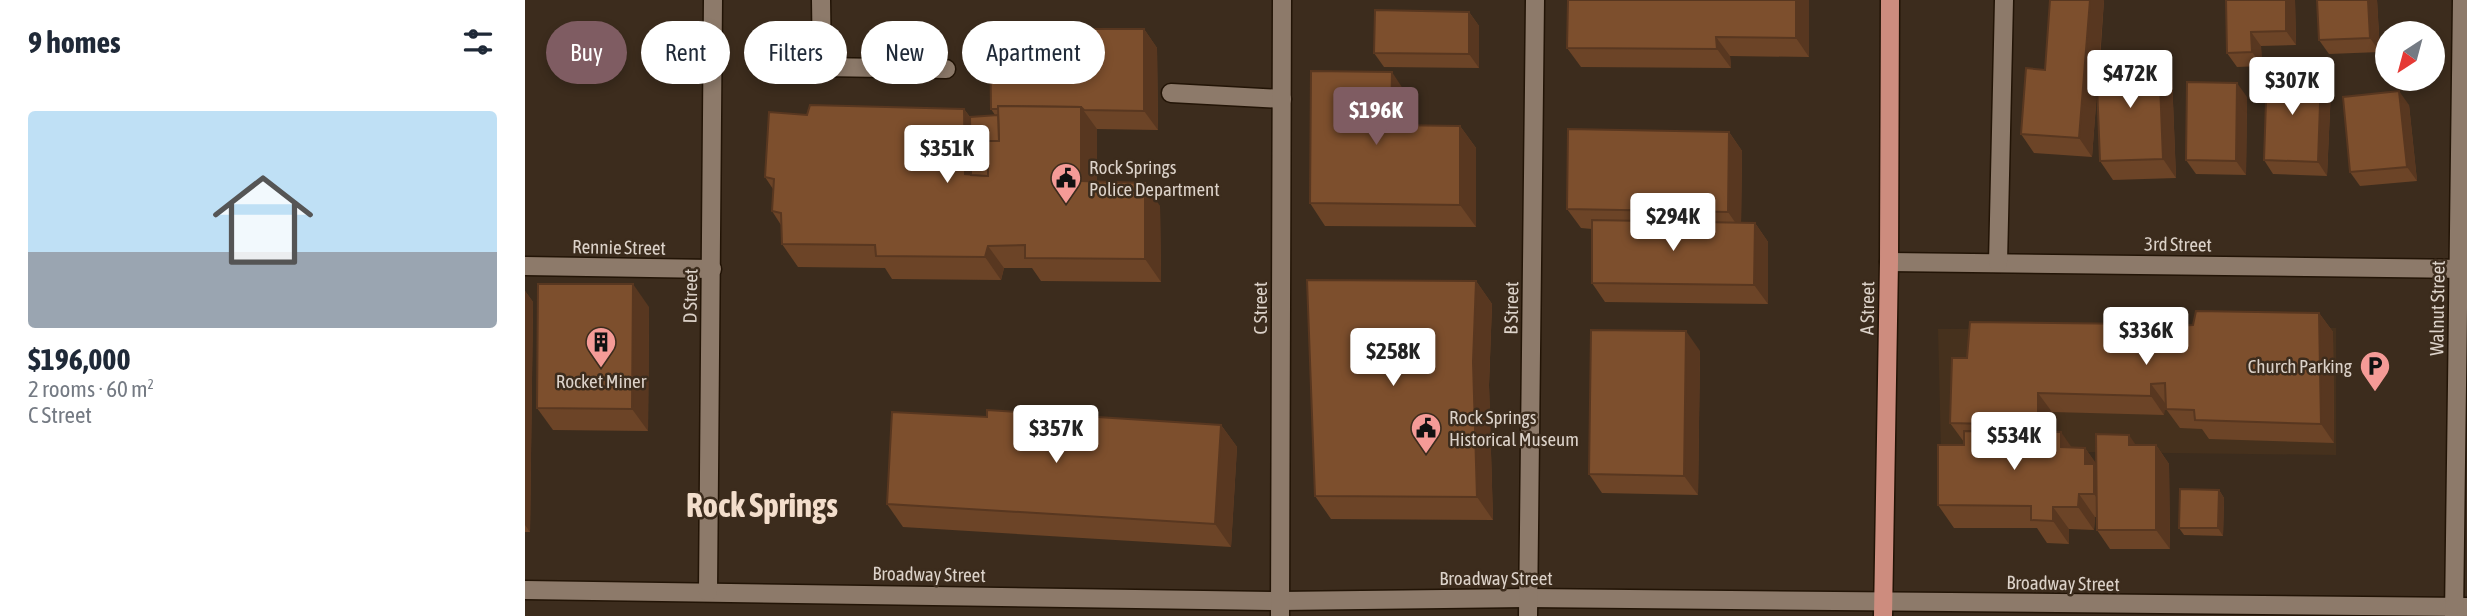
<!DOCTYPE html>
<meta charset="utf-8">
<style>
:root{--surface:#fff;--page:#f6f6f7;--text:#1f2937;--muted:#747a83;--line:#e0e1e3;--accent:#7f5c62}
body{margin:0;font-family:"Asap Condensed",sans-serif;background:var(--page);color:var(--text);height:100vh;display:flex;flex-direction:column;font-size:26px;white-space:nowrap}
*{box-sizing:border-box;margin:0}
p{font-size:23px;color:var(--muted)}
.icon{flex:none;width:38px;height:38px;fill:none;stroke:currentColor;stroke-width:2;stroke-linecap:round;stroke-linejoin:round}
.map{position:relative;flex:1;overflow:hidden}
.panel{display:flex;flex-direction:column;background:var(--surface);width:525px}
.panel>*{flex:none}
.hud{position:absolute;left:21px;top:21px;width:665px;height:63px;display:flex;gap:14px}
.needle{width:46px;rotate:216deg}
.buttons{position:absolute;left:1850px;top:21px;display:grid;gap:14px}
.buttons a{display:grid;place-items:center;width:70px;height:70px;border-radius:50%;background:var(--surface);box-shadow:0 4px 10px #0003;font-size:35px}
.price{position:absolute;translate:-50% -60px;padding:0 16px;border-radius:7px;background:#fff;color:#222;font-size:23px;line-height:46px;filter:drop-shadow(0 2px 4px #0008)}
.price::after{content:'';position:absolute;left:50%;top:42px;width:21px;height:16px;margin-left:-10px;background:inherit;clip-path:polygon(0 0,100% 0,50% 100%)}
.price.on{background:var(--accent);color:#fff}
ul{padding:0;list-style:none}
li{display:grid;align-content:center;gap:14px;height:371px;padding:0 28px}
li+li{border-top:2px solid var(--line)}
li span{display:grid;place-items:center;height:217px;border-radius:7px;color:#555}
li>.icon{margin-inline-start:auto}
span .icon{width:126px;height:126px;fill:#fffc;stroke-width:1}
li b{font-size:30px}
h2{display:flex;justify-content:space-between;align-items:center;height:84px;padding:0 28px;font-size:30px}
.chip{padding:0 24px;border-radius:32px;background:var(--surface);box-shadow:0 4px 10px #0003;font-size:24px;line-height:63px}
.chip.on{background:var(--accent);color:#fff}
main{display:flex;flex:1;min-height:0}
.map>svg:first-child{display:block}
.built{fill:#46311d}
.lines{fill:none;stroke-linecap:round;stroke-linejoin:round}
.minor-casing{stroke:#221406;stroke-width:21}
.major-casing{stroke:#221406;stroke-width:21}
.minor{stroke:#8d7a6a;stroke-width:18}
.major{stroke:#cd8c7e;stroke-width:18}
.wall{fill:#6c4427}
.shaded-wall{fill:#583720}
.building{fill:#7d4f2d;stroke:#583720;stroke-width:2}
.labels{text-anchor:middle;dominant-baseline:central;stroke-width:5;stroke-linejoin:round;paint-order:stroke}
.poi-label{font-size:19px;fill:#dcd2c9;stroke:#3c2c1d;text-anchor:start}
.street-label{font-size:19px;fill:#dcd2c9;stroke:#3c2c1d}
.town-label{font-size:33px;font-weight:bold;fill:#f3decc;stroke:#3c2c1d}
</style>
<main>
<section class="panel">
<h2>9 homes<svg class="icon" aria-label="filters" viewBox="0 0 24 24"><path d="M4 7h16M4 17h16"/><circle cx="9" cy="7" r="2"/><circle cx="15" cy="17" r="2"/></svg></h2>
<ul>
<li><span style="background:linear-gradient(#bfe0f5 65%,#9aa5b1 0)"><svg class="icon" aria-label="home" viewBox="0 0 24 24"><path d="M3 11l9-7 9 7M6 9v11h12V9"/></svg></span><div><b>$196,000</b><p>2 rooms · 60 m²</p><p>C Street</p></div></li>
</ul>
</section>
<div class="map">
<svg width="1942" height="616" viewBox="0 0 1942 616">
<rect width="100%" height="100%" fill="#3c2c1d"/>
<path class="built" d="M1811 328V455L1416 450 1413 329Z"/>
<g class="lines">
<g class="minor-casing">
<g id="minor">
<path d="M296 0 297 67 421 69"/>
<path d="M646 93 757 99"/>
<path d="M1364 262 1942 269"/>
<path d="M1473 263 1479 0"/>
<path d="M0 266 187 269"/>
<path d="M0 590 755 601 1004 598 1942 607"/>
<path d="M183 592 188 0"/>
<path d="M755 616 757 0"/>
<path d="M1003 616 1010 0"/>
<path d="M1929 616 1937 0"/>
</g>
</g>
<g class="major-casing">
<path id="major" d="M1358 616 1364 262 1365 0"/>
</g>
<use href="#minor" class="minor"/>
<use href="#major" class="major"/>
</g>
<g class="wall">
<path d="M1043 0H1284V57L1205 56 1206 68 1056 67 1042 48Z"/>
<path d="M1579 0 1575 60 1647 77 1651 178 1588 180 1575 161 1572 91 1567 157 1509 153 1496 134 1520 70Z"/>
<path d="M1701 0H1770L1771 45 1736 46 1737 66 1712 67 1702 53Z"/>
<path d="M1852 0 1855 52 1804 54 1794 40Z"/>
<path d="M944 12 954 26V68L859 67 849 53Z"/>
<path d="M619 29 632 48 633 130 572 129V182L635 206 636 282 516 281 507 268H479L476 280 367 279 360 268 273 267 257 244 256 225 247 211 248 189 240 177 282 115 439 109 445 117 470 115 466 109Z"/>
<path d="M1796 75 1806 89 1802 176 1748 174 1739 160Z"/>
<path d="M882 95V125L935 126 951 148V227L800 226 785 203Z"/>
<path d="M1722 97 1721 175 1671 174 1661 160Z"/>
<path d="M1884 105 1892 181 1835 186 1825 172Z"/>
<path d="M1204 132 1217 151 1216 222 1230 223 1243 242V304L1080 302 1067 283V229L1056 228 1042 209Z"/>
<path d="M951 281 967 304 964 385 968 520 806 519 790 496Z"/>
<path d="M0 291 8 302 5 532H0Z"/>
<path d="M124 307 123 431 28 430 12 408Z"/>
<path d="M1794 313 1808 332 1809 443 1684 439 1677 429 1655 428 1641 409V403H1640L1639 415 1527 412 1526 432 1546 447 1560 448 1571 464 1611 445H1631L1644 464 1645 549H1585L1572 530 1571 517H1570L1569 530 1544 529V544L1522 543 1512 528H1429L1413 505 1439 445V442L1425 423 1442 358 1624 337 1647 340 1668 325Z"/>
<path d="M1175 351 1173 495 1077 493 1064 474Z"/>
<path d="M462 417 696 425 712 447 706 547 378 527 362 504Z"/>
<path d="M1694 490 1699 498 1698 536 1659 535 1654 528Z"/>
</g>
<g class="shaded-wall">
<path d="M1271 0H1284V57L1271 38Z"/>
<path d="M1565 0H1579L1567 157 1554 138Z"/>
<path d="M1761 0H1770L1771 45 1761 31Z"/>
<path d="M1843 0H1852L1855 52 1845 38Z"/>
<path d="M944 12 954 26V68L944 54Z"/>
<path d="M619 29 632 48 633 130 619 111Z"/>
<path d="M1726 32 1736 46 1737 66 1727 52Z"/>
<path d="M1191 37 1205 56 1206 68 1192 49Z"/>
<path d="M1634 58 1647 77 1651 178 1638 159Z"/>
<path d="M867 72 882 95V148L866 125Z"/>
<path d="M1796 75 1806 89 1802 176 1793 162Z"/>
<path d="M1712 83 1722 97 1721 175 1711 161Z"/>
<path d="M1874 91 1884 105 1892 181 1882 167Z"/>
<path d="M556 107 572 129V204L556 181Z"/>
<path d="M439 109 455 131 456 184 440 174Z"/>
<path d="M935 126 951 148V227L935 205Z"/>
<path d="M1204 132 1217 151 1216 231 1203 212Z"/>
<path d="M620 183 635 206 636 282 620 259Z"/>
<path d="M1230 223 1243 242V304L1229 285Z"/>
<path d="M463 246 479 268 476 280 460 257Z"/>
<path d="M951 281 967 304 964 385 968 520 952 497 948 362Z"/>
<path d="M108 284 124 307 123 431 107 409Z"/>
<path d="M0 291 8 302 5 532 0 525Z"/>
<path d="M1794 313 1808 332 1809 443 1796 424Z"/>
<path d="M1615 324 1628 343 1613 335Z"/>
<path d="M1161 331 1175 351 1173 495 1159 476Z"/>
<path d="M1626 384 1640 403 1639 415 1626 396Z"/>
<path d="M1513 393 1527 412 1526 438 1513 419Z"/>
<path d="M1503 419 1517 439 1516 445 1502 425Z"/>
<path d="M696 425 712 447 706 547 690 524Z"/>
<path d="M1536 432 1552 455 1536 447Z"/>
<path d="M1604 435 1617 454 1604 445Z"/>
<path d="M1631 445 1644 464 1645 549 1631 530Z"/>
<path d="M1560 448 1576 470 1585 517 1569 494 1560 464Z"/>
<path d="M1694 490 1699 498 1698 536 1693 528Z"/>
<path d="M1554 494 1570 517 1569 530 1553 507Z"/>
<path d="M1528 507 1544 529V544L1528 521Z"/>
</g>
<g class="building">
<path d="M1043 0H1271V38L1191 37 1192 49 1042 48Z"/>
<path d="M1525 0H1565L1554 138 1496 134 1501 68 1520 70Z"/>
<path d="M1701 0H1761V31L1726 32 1727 52 1702 53Z"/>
<path d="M1792 0H1843L1845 38 1794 40Z"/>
<path d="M850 10 944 12V54L849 53Z"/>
<path d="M465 29H619V111L559 110 556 107 473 106V109H466Z"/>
<path d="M1634 58 1638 159 1575 161 1571 60Z"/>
<path d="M786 71 867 72 866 125 935 126V205L785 203Z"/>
<path d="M1742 72 1796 75 1793 162 1739 160Z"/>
<path d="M1662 82 1712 83 1711 161 1661 160Z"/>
<path d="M1874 91 1882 167 1825 172 1818 97Z"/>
<path d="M285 105 439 109 440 174 463 176V141H474L473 106 556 107V181L620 183V259L500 258V245L463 246 460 257 351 256 350 245 257 244 256 213 247 211 249 179 240 177 244 112 282 115Z"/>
<path d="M473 115 474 141H463V176L446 175 445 117Z"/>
<path d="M1043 129 1204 132 1203 212 1042 209Z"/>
<path d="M1067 220 1230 223 1229 285 1067 283Z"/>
<path d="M782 280 951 281 948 362 952 497 790 496Z"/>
<path d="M13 284H108L107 409 12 408Z"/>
<path d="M1671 311 1794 313 1796 424 1670 420 1669 410 1641 409 1640 383 1626 384V396L1513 393V419H1503L1502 425 1425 423 1427 358H1442L1445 322 1615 324 1613 335 1647 340 1646 326 1668 325Z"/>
<path d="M1066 330 1161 331 1159 476 1064 474Z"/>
<path d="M462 410 696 425 690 524 362 504 367 412 462 417Z"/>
<path d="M1439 431 1536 432V447L1560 448V464H1569V494H1554L1553 507H1528V521L1506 520V506L1413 505V445H1439Z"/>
<path d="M1571 434 1604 435V445H1631V530H1572Z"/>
<path d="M1655 489 1694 490 1693 528H1654Z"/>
</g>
<defs>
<g id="civic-pin" transform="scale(1.575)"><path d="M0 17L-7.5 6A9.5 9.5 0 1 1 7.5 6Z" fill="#f59b97" stroke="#3c2c1d"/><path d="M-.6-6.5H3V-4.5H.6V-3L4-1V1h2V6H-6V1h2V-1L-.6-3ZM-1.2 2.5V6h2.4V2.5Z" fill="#111"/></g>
<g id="building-pin" transform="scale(1.575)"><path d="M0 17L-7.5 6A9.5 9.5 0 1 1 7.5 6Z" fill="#f59b97" stroke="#3c2c1d"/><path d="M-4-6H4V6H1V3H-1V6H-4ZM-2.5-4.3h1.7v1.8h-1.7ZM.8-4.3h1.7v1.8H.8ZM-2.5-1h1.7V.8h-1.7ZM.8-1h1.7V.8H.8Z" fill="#111"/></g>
<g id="parking-pin" transform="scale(1.575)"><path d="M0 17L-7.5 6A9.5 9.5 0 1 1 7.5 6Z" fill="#f59b97" stroke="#3c2c1d"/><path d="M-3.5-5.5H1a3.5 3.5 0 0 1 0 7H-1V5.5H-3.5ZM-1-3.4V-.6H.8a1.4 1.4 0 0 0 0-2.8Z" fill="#111"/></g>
</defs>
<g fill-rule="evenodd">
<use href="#civic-pin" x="541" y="178"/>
<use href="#building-pin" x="76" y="342"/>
<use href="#parking-pin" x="1850" y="366"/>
<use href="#civic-pin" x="901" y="428"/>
</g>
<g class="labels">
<g class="poi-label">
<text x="564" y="167">Rock Springs<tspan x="564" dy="22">Police Department</tspan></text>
<text x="1827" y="366" text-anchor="end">Church Parking</text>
<text x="76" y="381" text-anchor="middle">Rocket Miner</text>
<text x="924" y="417">Rock Springs<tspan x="924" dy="22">Historical Museum</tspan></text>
</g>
<g class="street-label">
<text transform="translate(1653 244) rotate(1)">3rd Street</text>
<text transform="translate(94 247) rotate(1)">Rennie Street</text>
<text transform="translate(165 296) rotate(-89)">D Street</text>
<text transform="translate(735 308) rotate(-90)">C Street</text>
<text transform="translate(986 308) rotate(-89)">B Street</text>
<text transform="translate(1342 308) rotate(-89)">A Street</text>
<text transform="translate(1912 308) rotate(-89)">Walnut Street</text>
<text transform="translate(404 574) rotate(1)">Broadway Street</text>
<text x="971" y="578">Broadway Street</text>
<text transform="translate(1538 583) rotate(1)">Broadway Street</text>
</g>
<g class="town-label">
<text x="237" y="505">Rock Springs</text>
</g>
</g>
</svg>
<div class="buttons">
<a><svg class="needle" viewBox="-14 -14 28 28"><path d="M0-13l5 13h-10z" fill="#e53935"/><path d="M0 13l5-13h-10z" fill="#747a83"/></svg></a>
</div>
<b class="price" style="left:1605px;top:110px">$472K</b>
<b class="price" style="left:1767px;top:117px">$307K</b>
<b class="price on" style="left:851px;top:147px">$196K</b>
<b class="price" style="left:422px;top:185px">$351K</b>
<b class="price" style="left:1148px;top:253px">$294K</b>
<b class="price" style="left:1621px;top:367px">$336K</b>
<b class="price" style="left:868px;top:388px">$258K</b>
<b class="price" style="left:531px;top:465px">$357K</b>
<b class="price" style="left:1489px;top:472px">$534K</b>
<div class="hud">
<a class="chip on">Buy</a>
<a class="chip">Rent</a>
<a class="chip">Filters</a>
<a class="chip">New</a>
<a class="chip">Apartment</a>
</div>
</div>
</main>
